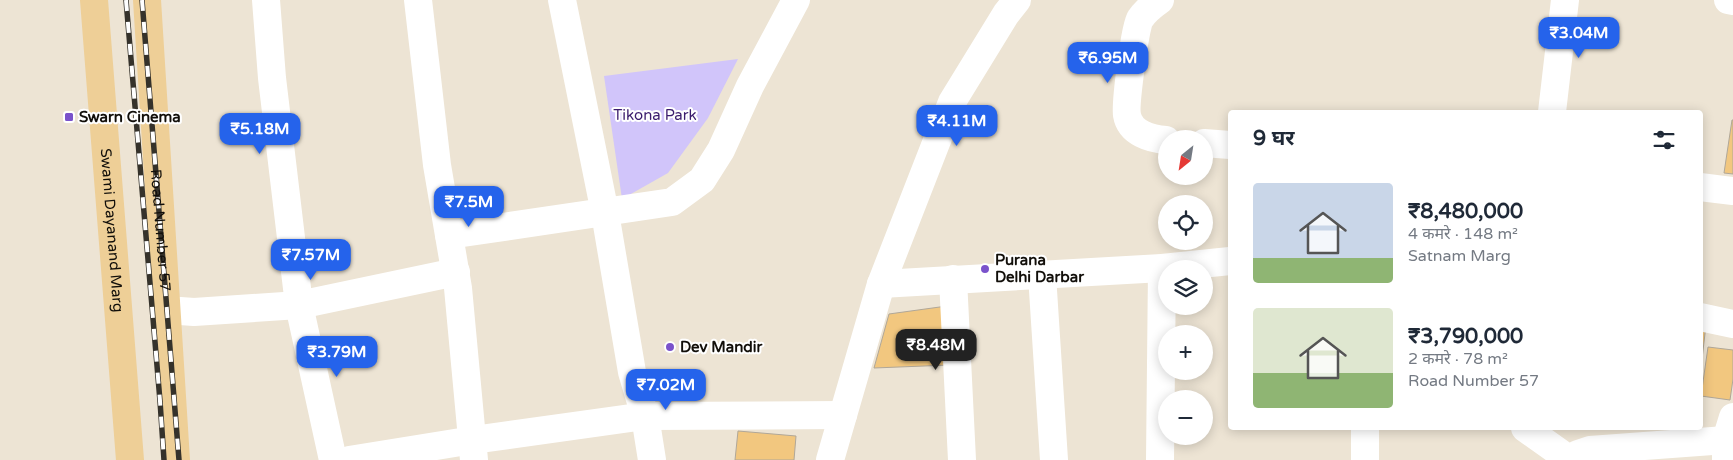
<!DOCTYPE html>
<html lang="hi">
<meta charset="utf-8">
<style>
:root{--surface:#fff;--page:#f6f6f7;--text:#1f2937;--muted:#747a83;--accent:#2563eb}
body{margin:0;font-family:"Varela Round","Noto Sans Devanagari",sans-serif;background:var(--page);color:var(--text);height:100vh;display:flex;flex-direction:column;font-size:19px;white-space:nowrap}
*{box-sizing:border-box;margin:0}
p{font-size:16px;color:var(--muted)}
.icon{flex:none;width:28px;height:28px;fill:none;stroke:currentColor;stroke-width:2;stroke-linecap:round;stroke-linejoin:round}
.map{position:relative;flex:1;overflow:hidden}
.side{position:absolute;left:1228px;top:110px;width:475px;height:320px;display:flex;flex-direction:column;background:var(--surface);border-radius:5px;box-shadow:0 2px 12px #0003}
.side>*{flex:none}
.needle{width:32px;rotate:210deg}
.buttons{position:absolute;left:1158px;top:130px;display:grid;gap:10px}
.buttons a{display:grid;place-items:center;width:55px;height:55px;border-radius:50%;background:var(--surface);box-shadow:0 2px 12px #0003;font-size:25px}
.price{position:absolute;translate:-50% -42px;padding:0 11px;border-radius:10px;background:var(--accent);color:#fff;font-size:16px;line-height:32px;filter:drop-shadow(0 1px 2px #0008)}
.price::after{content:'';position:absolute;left:50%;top:30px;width:15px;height:11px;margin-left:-8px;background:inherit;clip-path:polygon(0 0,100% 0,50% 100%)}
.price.active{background:#222;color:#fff}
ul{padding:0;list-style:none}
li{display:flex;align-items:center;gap:15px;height:125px;padding:0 25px}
li span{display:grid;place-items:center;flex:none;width:140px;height:100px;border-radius:5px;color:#555}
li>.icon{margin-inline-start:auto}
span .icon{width:60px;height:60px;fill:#fffc;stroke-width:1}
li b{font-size:21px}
h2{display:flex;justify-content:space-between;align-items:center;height:60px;padding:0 25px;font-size:21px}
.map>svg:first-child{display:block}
.green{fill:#d1c5fa}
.building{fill:#f2c77f;stroke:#b0a798}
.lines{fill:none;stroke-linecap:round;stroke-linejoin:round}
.street{stroke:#fff;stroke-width:28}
.secondary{stroke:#fff;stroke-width:28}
.primary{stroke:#eecf97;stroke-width:28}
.rail-casing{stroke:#35322b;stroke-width:5.5}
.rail{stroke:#fff;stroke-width:4;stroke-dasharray:11;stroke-linecap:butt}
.poi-dot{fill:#7a52cb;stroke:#fff;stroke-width:2}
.labels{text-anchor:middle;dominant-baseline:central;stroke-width:4;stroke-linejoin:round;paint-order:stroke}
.park-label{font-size:15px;fill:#3a1b6d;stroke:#fff}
.poi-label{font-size:15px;font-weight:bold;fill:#120f0a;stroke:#fff;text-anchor:start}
.street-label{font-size:15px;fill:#120f0a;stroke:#fff}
</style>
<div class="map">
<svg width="1733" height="460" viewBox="0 0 1733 460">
<rect width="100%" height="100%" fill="#ede4d4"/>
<path class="green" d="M738 59 708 118 668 173 622 199 604 76Z"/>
<g class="building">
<path d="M1732 120H1733V174L1724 173Z"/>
<path d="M947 306 949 365 874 368 889 314Z"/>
<path d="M1700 324 1706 325 1700 376Z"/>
<path d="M1708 347 1733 350V379L1730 400 1701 396Z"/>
<path d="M738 431 796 436 794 460H735Z"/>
</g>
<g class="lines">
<g class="street">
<path d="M266 0 272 78 299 305 333 460"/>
<path d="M418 0 437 165 458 288 474 460"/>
<path d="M562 0 605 213 632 372 645 416 652 460"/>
<path d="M1160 0C1153 5 1145 11 1140 19 1135 26 1125 105 1127 115 1130 133 1151 139 1166 140"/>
<path d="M1728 0 1733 1"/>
<path d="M1552 112 1565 0"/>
<path d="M1204 143 1230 145"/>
<path d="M1700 187 1733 191"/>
<path d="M449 235 672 202 702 180 721 150 750 86 796 0"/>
<path d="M1042 275 1054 460"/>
<path d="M953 279 962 460"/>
<path d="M166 310 194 312 299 305 456 272"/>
<path d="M1365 428V460"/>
<path d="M1525 428 1570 460"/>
<path d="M349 460 473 440 645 416 843 415"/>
<path d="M1160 460 1162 268"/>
<path d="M1572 460 1578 454 1590 450 1726 440"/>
<path d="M1726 460V440L1733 417"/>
</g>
<g class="secondary">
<path d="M881 284 1162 268 1230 261"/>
<path d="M1700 317 1733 324"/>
<path d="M830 460 881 284 952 102 1006 14 1017 0"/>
</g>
<g class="primary">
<path id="s1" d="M94 0 130 460"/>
<path d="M147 0 176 460"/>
</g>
<g class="rail-casing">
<g id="rail">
<path d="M126 0 160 401 164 460"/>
<path id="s2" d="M142 0 179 460"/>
</g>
</g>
<use href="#rail" class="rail"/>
</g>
<g class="poi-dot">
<rect x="64" y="112" width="10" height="10" rx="2.5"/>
<circle cx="985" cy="269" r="5"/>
<circle cx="670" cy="347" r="5"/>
</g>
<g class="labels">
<g class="park-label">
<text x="655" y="115">Tikona Park</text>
</g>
<g class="poi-label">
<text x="79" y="117">Swarn Cinema</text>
<text x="995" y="260">Purana<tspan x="995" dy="17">Delhi Darbar</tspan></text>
<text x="680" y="347">Dev Mandir</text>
</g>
<g class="street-label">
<text stroke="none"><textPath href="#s1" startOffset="231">Swami Dayanand Marg</textPath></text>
<text stroke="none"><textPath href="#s2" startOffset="231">Road Number 57</textPath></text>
</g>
</g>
</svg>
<div class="buttons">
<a><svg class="needle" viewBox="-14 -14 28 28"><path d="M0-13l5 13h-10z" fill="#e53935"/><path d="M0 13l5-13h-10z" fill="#747a83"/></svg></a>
<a><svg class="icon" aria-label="locate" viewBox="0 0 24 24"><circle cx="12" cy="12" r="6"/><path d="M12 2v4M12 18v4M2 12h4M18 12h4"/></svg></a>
<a><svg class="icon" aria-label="layers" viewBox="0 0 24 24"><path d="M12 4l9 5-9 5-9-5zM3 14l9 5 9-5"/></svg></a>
<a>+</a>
<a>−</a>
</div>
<b class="price" style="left:1579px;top:59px">₹3.04M</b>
<b class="price" style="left:1108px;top:84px">₹6.95M</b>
<b class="price" style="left:957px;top:147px">₹4.11M</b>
<b class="price" style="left:260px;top:155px">₹5.18M</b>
<b class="price" style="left:469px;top:228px">₹7.5M</b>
<b class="price" style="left:311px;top:281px">₹7.57M</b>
<b class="price active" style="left:936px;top:371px">₹8.48M</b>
<b class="price" style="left:337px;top:378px">₹3.79M</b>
<b class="price" style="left:666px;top:411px">₹7.02M</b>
<section class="side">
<h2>9 घर<svg class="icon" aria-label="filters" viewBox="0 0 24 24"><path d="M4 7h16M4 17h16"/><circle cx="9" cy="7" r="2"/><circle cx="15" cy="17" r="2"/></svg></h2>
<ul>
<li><span style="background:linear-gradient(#c9d6e8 75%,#8fb573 0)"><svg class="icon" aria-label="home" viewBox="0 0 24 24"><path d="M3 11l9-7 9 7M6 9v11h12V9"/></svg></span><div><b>₹8,480,000</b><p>4 कमरे · 148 m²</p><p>Satnam Marg</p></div></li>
<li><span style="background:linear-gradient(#dfe7d0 65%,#8fb573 0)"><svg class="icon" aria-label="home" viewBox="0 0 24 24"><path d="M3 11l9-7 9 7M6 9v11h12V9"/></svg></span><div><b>₹3,790,000</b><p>2 कमरे · 78 m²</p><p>Road Number 57</p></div></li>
</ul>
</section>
</div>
